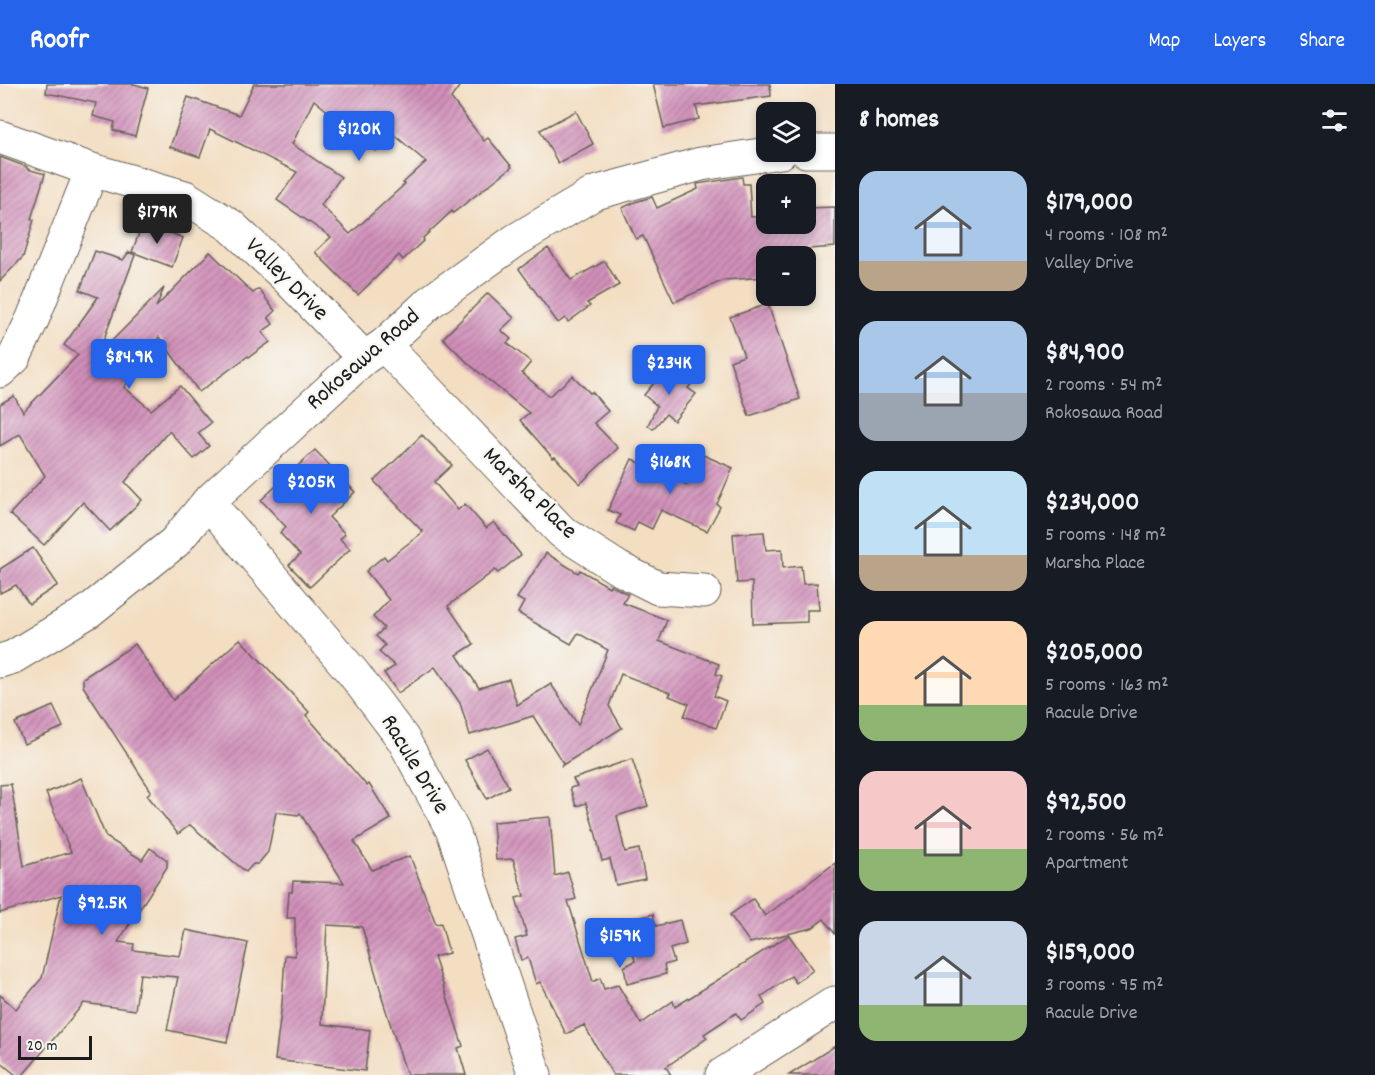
<!DOCTYPE html>
<meta charset="utf-8">
<style>
:root{--surface:#171b24;--page:#242831;--text:#f1f3f6;--muted:#9ea1a6;--accent:#2563eb}
body{margin:0;font-family:Dekko,sans-serif;background:var(--page);color:var(--text);height:100vh;display:flex;flex-direction:column;font-size:22px;white-space:nowrap}
*{box-sizing:border-box;margin:0}
p{font-size:20px;color:var(--muted)}
.icon{flex:none;width:33px;height:33px;fill:none;stroke:currentColor;stroke-width:2;stroke-linecap:round;stroke-linejoin:round}
.map{position:relative;flex:1;overflow:hidden}
.details{display:flex;flex-direction:column;background:var(--surface);width:540px}
.details>*{flex:none}
.fabs{position:absolute;left:756px;top:18px;display:grid;gap:12px}
.fabs a{display:grid;place-items:center;width:60px;height:60px;border-radius:12px;background:var(--surface);box-shadow:0 3px 9px #0003;font-size:30px}
.scale{position:absolute;left:18px;bottom:15px;width:74px;box-sizing:border-box;padding-left:6px;border:3px solid #1c1c1c;border-top:0;font-size:16px;line-height:21px;white-space:nowrap;color:#1c1c1c;-webkit-text-stroke:4px #f6f6f2;paint-order:stroke}
.price{position:absolute;translate:-50% -51px;padding:0 14px;border-radius:6px;background:var(--accent);color:#fff;font-size:20px;line-height:39px;filter:drop-shadow(0 2px 3px #0008)}
.price::after{content:'';position:absolute;left:50%;top:36px;width:18px;height:14px;margin-left:-9px;background:inherit;clip-path:polygon(0 0,100% 0,50% 100%)}
.price.active{background:#222;color:#fff}
ul{padding:0;list-style:none}
li{display:flex;align-items:center;gap:18px;height:150px;padding:0 24px}
li span{display:grid;place-items:center;flex:none;width:168px;height:120px;border-radius:18px;color:#555}
li>.icon{margin-inline-start:auto}
span .icon{width:72px;height:72px;fill:#fffc;stroke-width:1}
li b{font-size:26px}
h2{display:flex;justify-content:space-between;align-items:center;height:72px;padding:0 24px;font-size:26px}
header{display:flex;align-items:center;gap:36px;box-sizing:border-box;height:84px;padding:0 30px;background:var(--accent);color:#fff}
header strong{font-size:28px}
nav{display:flex;gap:33px;margin-inline-start:auto;font-size:21px}
main{display:flex;flex:1;min-height:0}
.map>svg:first-child{display:block}
.building{fill:url(#building-hatch);fill-rule:evenodd}
.lines{fill:none;stroke-linecap:round;stroke-linejoin:round}
.minor-casing{stroke:#676056;stroke-width:35}
.minor{stroke:#fff;stroke-width:33}
.labels{text-anchor:middle;dominant-baseline:central;stroke-width:4.5;stroke-linejoin:round;paint-order:stroke}
.street-label{font-size:24px;fill:#1c1c1c;stroke:#f6f6f2}
</style>
<header>
<strong>Roofr</strong>
<nav><a>Map</a><a>Layers</a><a>Share</a></nav>
</header>
<main>
<div class="map">
<svg width="835" height="991" viewBox="0 0 835 991">
<defs>
<pattern id="building-hatch" width="6" height="6" patternUnits="userSpaceOnUse" patternTransform="scale(1.5)"><rect width="6" height="6" fill="#d190ba"/><path d="M-1 1l2-2M0 6l6-6M5 7l2-2" fill="none" stroke="#a97596"/></pattern>
</defs>
<rect width="100%" height="100%" fill="#f6f6f2"/>
<filter id="ink" filterUnits="userSpaceOnUse"><feTurbulence type="fractalNoise" baseFrequency=".0167" numOctaves="2"/><feDisplacementMap in="SourceGraphic" scale="12" xChannelSelector="R" yChannelSelector="G"/><feConvolveMatrix kernelMatrix="1 2 1 2 8 2 1 2 1" color-interpolation-filters="sRGB"/></filter>
<filter id="wash" filterUnits="userSpaceOnUse"><feTurbulence type="fractalNoise" baseFrequency=".008" numOctaves="4" result="noise"/><feDisplacementMap in="SourceGraphic" scale="24" xChannelSelector="R" yChannelSelector="G"/><feGaussianBlur stdDeviation="1.35" result="paint"/><feColorMatrix in="noise" values="0 0 0 0 0 0 0 0 0 0 0 0 0 0 0 0 0 1.4 0 .05"/><feComposite in="paint" operator="in"/></filter>
<g filter="url(#wash)">
<rect width="100%" height="100%" fill="#f3dec2"/>
<g id="blocks">
<g class="building">
<path d="M47 0H134L148 4 135 52 113 46 115 38 93 32 96 19 46 9Z"/>
<path d="M254 0H461L451 14 484 57 488 54 512 83 453 129 452 127 423 154 424 156 403 176 399 171 358 211 315 168 331 153 277 116 297 88 210 45 200 73 170 63 188 13 239 31ZM314 16 376 67 391 48 426 78 403 99 405 100 350 150 321 121 341 93 292 60Z"/>
<path d="M653 0H770L771 12 696 22 699 35 664 44Z"/>
<path d="M576 27 593 60 558 79 540 46Z"/>
<path d="M0 73 27 83V85L45 90 31 135 34 136 23 173 0 197Z"/>
<path d="M742 93 743 100H749L751 133 766 132V140H806V124L835 123V163L768 168 766 193 724 196 674 218 643 152 636 155 622 124 635 118 652 113 657 124 698 105 697 100Z"/>
<path d="M143 138 183 154 172 183 132 168Z"/>
<path d="M548 164 571 196 605 177 619 201 587 219 590 222 568 238 565 234 558 239 519 185Z"/>
<path d="M95 167 123 176 129 168 135 171 98 271 164 204 156 223 210 168 253 209 259 205 275 227 268 233 273 240 262 248 270 258 249 273 248 272 199 308 159 253 124 303 151 326 180 302 211 339 198 349 209 362 194 375 169 347 125 398 142 416 110 447 83 418 44 461 10 430 45 392 20 350 0 362V320L14 312 23 328 78 271 64 261 98 213 80 206Z"/>
<path d="M488 209 514 234 501 246 511 255 507 259 531 278 522 289 549 312 573 292 590 309 592 308 608 327 594 339 618 364 580 400 555 373 553 374 520 336 529 329 470 281 443 254Z"/>
<path d="M768 220 800 315 749 332 730 277 744 272 730 233Z"/>
<path d="M669 281 692 299 688 304 696 310 674 337 666 330 653 345 648 341 657 322 644 311Z"/>
<path d="M422 351 452 381 434 398 458 426 465 420 486 444 494 438 521 471 498 489 495 486 448 522 474 560 457 571 479 604 509 595 517 621 551 600 578 641 608 566 578 549 571 560 518 529 524 518 517 514 546 469 578 489 580 486 609 503 610 501 628 510 623 519 667 536 659 557 719 580 716 590 722 592 714 612 726 617 716 644 684 632 689 620 669 612 671 609 621 590 609 622 622 644 561 682 563 679 533 632 470 651 460 619 435 583 398 609 384 589 395 582 379 568 385 561 376 552 384 544 373 533 389 516 366 487 384 472 387 476 423 448 374 397Z"/>
<path d="M315 366 355 408 329 433 345 450 340 455 350 465 310 503 289 481 300 471 280 449 286 443 261 416Z"/>
<path d="M701 370 733 384 717 420 720 423 707 447 661 426 652 445 638 438 634 447 616 439 620 431 608 426 632 375 687 401Z"/>
<path d="M764 448 766 466 782 465 783 484 801 482 803 500 817 499 819 526H807V538L753 540 752 498 737 499 733 450Z"/>
<path d="M33 464 58 501 29 520 16 501 0 509V485Z"/>
<path d="M240 555 309 628 306 631 367 702 369 700 391 735 354 757 372 786 410 772 436 840 441 839 449 869 434 873 463 962 458 964 466 991H407L381 911H382L362 843 327 841 322 934V940L370 946 365 987 275 976 282 920 285 871 295 872V834H287L289 808H292L293 797 344 799 300 729 298 731 276 728 268 768 258 780H253L246 788 190 741 178 750 147 711 151 707 83 602V594L135 560 173 616Z"/>
<path d="M53 622 63 643 24 660 15 639Z"/>
<path d="M487 664 509 703 487 715 465 676Z"/>
<path d="M632 675 648 722 617 732 625 768 639 765 645 795 616 801 610 775 602 777 596 751 586 719 576 722 570 704 577 702 573 695Z"/>
<path d="M81 694 106 753 142 776 150 764 167 776V783L118 858 134 860 133 866 180 872 186 846 248 859 227 958 167 946 178 893 140 890 135 926 84 919 23 991H16L0 978V911L16 925 42 894 61 811 0 829V701L11 700 24 782 71 768 46 709Z"/>
<path d="M550 733 555 792 568 788 576 815 568 817 593 898 600 894 604 905 618 901 641 940 673 917 675 923 789 851 813 886 796 899 791 892 761 913 765 920 741 936 736 929 704 950 707 954 666 983 671 991H613L584 941 566 950 540 898 536 900 528 874 521 876 515 855 527 852 516 814 524 812 513 775 496 776 493 738Z"/>
<path d="M835 779V850L824 835 812 844 750 859 730 831 753 815 765 832Z"/>
<path d="M653 830 656 842 680 836 686 860 670 865 674 878 664 881 666 890 627 900 624 883 635 877 625 838Z"/>
<path d="M835 962V991H789Z"/>
</g>
</g>
</g>
<g filter="url(#ink)">
<use href="#blocks" fill-opacity="0" stroke="#676056" stroke-width="1.5"/>
<g class="lines">
<g class="minor-casing">
<g id="minor">
<path d="M0 53 92 86 185 113 231 142 288 195 364 274"/>
<path d="M806 67H835"/>
<path d="M384 261 562 448 618 484 658 504 704 507"/>
<path d="M0 287 14 274 33 234 92 86"/>
<path d="M208 418 354 590 403 655 453 747 535 991"/>
<path d="M0 577 13 573 89 527 175 458 208 418 364 274 384 261 430 218 516 156 595 109 701 80 781 68"/>
<path d="M722 991 835 919"/>
</g>
</g>
<use href="#minor" class="minor"/>
</g>
</g>
<g class="labels">
<g class="street-label">
<text transform="translate(286 196) rotate(45)">Valley Drive</text>
<text transform="translate(364 276) rotate(-41)">Rokosawa Road</text>
<text transform="translate(529 410) rotate(44)">Marsha Place</text>
<text transform="translate(414 681) rotate(59)">Racule Drive</text>
</g>
</g>
</svg>
<div class="fabs">
<a><svg class="icon" aria-label="layers" viewBox="0 0 24 24"><path d="M12 4l9 5-9 5-9-5zM3 14l9 5 9-5"/></svg></a>
<a>+</a>
<a>−</a>
</div>
<div class="scale">20 m</div>
<b class="price" style="left:359px;top:78px">$120K</b>
<b class="price active" style="left:157px;top:161px">$179K</b>
<b class="price" style="left:129px;top:306px">$84.9K</b>
<b class="price" style="left:669px;top:312px">$234K</b>
<b class="price" style="left:670px;top:411px">$168K</b>
<b class="price" style="left:311px;top:431px">$205K</b>
<b class="price" style="left:102px;top:852px">$92.5K</b>
<b class="price" style="left:620px;top:885px">$159K</b>
</div>
<section class="details">
<h2>8 homes<svg class="icon" aria-label="filters" viewBox="0 0 24 24"><path d="M4 7h16M4 17h16"/><circle cx="9" cy="7" r="2"/><circle cx="15" cy="17" r="2"/></svg></h2>
<ul>
<li><span style="background:linear-gradient(#a9c7e8 75%,#b9a48a 0)"><svg class="icon" aria-label="home" viewBox="0 0 24 24"><path d="M3 11l9-7 9 7M6 9v11h12V9"/></svg></span><div><b>$179,000</b><p>4 rooms · 108 m²</p><p>Valley Drive</p></div></li>
<li><span style="background:linear-gradient(#a9c7e8 60%,#9aa5b1 0)"><svg class="icon" aria-label="home" viewBox="0 0 24 24"><path d="M3 11l9-7 9 7M6 9v11h12V9"/></svg></span><div><b>$84,900</b><p>2 rooms · 54 m²</p><p>Rokosawa Road</p></div></li>
<li><span style="background:linear-gradient(#bfe0f5 70%,#b9a48a 0)"><svg class="icon" aria-label="home" viewBox="0 0 24 24"><path d="M3 11l9-7 9 7M6 9v11h12V9"/></svg></span><div><b>$234,000</b><p>5 rooms · 148 m²</p><p>Marsha Place</p></div></li>
<li><span style="background:linear-gradient(#ffd9b3 70%,#8fb573 0)"><svg class="icon" aria-label="home" viewBox="0 0 24 24"><path d="M3 11l9-7 9 7M6 9v11h12V9"/></svg></span><div><b>$205,000</b><p>5 rooms · 163 m²</p><p>Racule Drive</p></div></li>
<li><span style="background:linear-gradient(#f6c9c9 65%,#8fb573 0)"><svg class="icon" aria-label="home" viewBox="0 0 24 24"><path d="M3 11l9-7 9 7M6 9v11h12V9"/></svg></span><div><b>$92,500</b><p>2 rooms · 56 m²</p><p>Apartment</p></div></li>
<li><span style="background:linear-gradient(#c9d6e8 70%,#8fb573 0)"><svg class="icon" aria-label="home" viewBox="0 0 24 24"><path d="M3 11l9-7 9 7M6 9v11h12V9"/></svg></span><div><b>$159,000</b><p>3 rooms · 95 m²</p><p>Racule Drive</p></div></li>
</ul>
</section>
</main>
